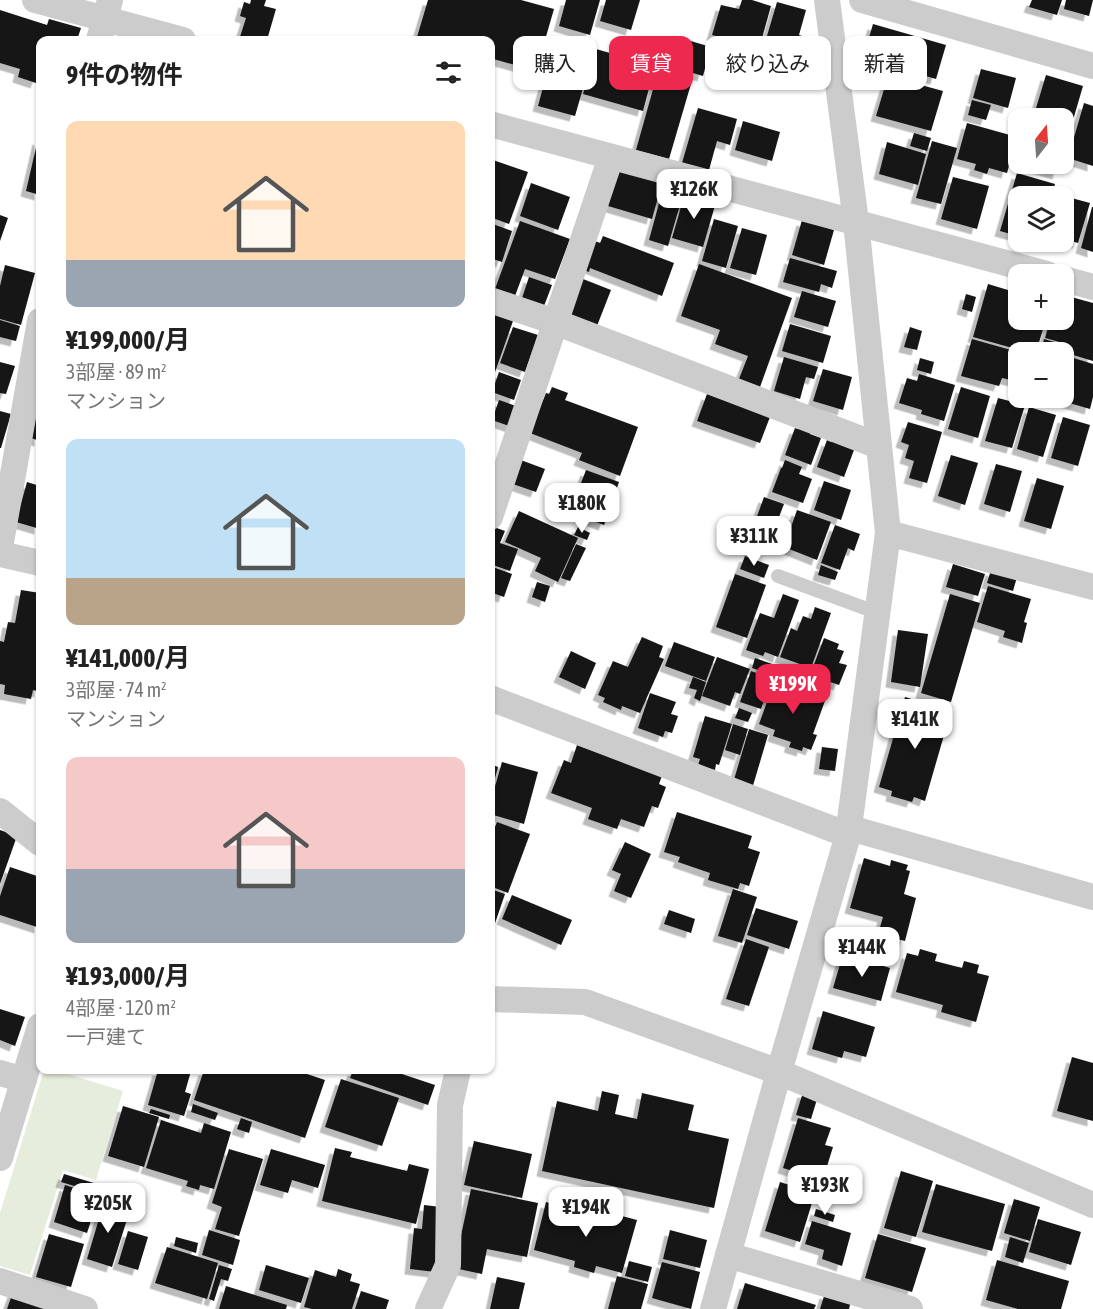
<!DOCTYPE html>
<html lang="ja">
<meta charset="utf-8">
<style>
:root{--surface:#fff;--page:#f6f6f6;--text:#222;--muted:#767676;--accent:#ed294f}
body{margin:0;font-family:"Asap Condensed","Noto Sans JP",sans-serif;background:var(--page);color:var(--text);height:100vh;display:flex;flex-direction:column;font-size:22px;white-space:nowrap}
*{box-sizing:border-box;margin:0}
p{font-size:20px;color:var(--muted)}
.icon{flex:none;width:33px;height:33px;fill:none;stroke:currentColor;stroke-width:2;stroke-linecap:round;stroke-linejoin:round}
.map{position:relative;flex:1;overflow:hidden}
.side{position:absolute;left:36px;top:36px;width:459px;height:1038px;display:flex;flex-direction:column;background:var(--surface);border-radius:12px;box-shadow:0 2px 4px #0004}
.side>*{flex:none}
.hud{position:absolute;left:513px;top:36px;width:489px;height:54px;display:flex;gap:12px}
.needle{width:39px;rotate:17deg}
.buttons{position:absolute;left:1008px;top:108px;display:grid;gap:12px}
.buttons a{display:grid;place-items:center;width:66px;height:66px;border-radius:12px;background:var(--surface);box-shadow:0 2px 4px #0004;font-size:30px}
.price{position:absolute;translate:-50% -51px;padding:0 14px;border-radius:12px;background:#fff;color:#222;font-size:20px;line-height:39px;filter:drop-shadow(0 2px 3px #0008)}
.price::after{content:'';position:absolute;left:50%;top:36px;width:18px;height:14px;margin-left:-9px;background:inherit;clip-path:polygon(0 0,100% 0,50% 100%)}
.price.active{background:var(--accent);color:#fff}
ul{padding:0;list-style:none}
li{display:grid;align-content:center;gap:12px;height:318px;padding:0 30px}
li span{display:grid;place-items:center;height:186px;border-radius:12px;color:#555}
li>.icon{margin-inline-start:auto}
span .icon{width:108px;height:108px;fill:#fffc;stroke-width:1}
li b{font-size:26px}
h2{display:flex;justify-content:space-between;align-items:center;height:72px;padding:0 30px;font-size:26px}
.tag{padding:0 21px;border-radius:12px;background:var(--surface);box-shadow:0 2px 4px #0004;font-size:21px;line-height:54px}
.tag.active{background:var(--accent);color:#fff}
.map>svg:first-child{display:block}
.green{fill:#e7eddc}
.building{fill:#161616;filter:url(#shadow)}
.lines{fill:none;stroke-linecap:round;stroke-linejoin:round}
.service{stroke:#ccc;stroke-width:14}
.minor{stroke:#ccc;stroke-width:26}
</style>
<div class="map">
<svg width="1093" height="1309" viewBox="0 0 1093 1309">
<defs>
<filter id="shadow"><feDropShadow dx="-5.5" dy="5.5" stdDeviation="0" flood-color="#0004"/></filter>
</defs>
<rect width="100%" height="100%" fill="#fff"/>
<path class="green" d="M44 1070H55L123 1091 96 1180 63 1170 30 1275 0 1266V1213Z"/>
<g class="building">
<path d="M251 0H266L264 6 276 9 267 40H239L246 18 240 16 244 2 250 4Z"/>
<path d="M428 0H521L554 9 536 71 490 58V40H429L417 37Z"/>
<path d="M566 0H600L590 35 559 26Z"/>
<path d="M606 0H640L631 30 600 21Z"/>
<path d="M742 0H752L771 6 759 49 712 35 721 5 739 9Z"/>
<path d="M1032 0H1062L1057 15 1029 7Z"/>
<path d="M1066 0H1093L1089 16 1064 9Z"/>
<path d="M777 2 806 10 799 35 805 37 797 63 762 53Z"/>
<path d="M0 10 47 25 49 19 81 28 77 40H40V75H39L36 83 18 77 20 69 0 63Z"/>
<path d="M873 24 946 45 936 79 863 58Z"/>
<path d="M557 36 586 45 583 58 553 49Z"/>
<path d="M684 39 711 47 703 76 676 68Z"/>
<path d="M596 49 655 66 643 111 583 94Z"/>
<path d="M552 54 590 64 575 116 538 106Z"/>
<path d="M659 68 693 77 669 159 636 150Z"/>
<path d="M981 69 1016 78 1008 108 973 98Z"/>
<path d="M1046 75 1083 86 1064 151V118H1033Z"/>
<path d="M888 76 943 91 931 131 876 116Z"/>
<path d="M972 100 991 105 986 120 968 115Z"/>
<path d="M1084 103 1093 106V166L1068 158Z"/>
<path d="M698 108 737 119 730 145 717 141 709 170 682 163Z"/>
<path d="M743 121 780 132 772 161 735 150Z"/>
<path d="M967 123 1017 137 1007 173 989 168 987 174 974 170 976 164 957 159Z"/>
<path d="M914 133 931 138 927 151 910 146Z"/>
<path d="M38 139 40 140V195L26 191Z"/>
<path d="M932 141 957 148 941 204 916 198Z"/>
<path d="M887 142 926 154 918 185 879 174Z"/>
<path d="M490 159 528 172 509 224 490 217Z"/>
<path d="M1023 164H1060L1058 174Z"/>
<path d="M613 169 662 183 652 219 608 206Z"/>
<path d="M1017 173 1055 184 1052 196H1018V236L1000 231Z"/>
<path d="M953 177 989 186 977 229 941 219Z"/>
<path d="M531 183 570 197 558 230 520 216Z"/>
<path d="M664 185 684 191 668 246 649 240Z"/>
<path d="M685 193 716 202 703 247 672 238Z"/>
<path d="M1064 196 1090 203 1078 243 1064 239Z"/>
<path d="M1092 207H1093V252L1081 248Z"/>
<path d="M0 215 8 218 0 241Z"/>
<path d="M714 219 738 226 726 268 702 261Z"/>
<path d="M802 220 834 230 824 265 792 255Z"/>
<path d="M520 221 570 239 555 279 525 269 515 296 495 289Z"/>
<path d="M490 223 512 231 502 262 490 258Z"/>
<path d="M742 228 767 235 756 275 730 268Z"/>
<path d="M603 236 674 263 662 296 590 268 589 272 581 269 592 240 600 243Z"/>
<path d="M790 258 837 271 832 288 821 284 819 292 783 282Z"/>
<path d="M699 264 792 298 760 387 739 379 748 356 715 344 720 330 681 316Z"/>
<path d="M5 265 35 273 21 325 0 319V286Z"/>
<path d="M529 277 552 285 544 306 522 298Z"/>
<path d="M583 279 611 290 595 331 567 321Z"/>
<path d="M988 284 1018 293V320H1046L1036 352H1027L973 337Z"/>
<path d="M802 291 836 301 828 327 794 317Z"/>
<path d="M966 294 976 297 972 312 962 309Z"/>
<path d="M1064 295 1093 303V361L1060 351 1063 343 1045 338 1050 320H1064Z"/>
<path d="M490 313 513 321 495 372 490 371Z"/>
<path d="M0 320 20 326 16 341 0 337Z"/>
<path d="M790 324 831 336 823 363 782 351Z"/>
<path d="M513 327 538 335 525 372 500 363Z"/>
<path d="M910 327 922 331 917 350 904 347Z"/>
<path d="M972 339 1018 352V368L1015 381 1002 378 999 386 961 376Z"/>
<path d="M1044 339 1061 344 1058 352H1041Z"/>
<path d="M1064 355 1093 364V397L1090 409 1052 398H1064Z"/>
<path d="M784 357 818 367 814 379 806 377 800 399 774 391Z"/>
<path d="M920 358 934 362 931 374 917 370Z"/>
<path d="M0 362 15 366 6 394 0 393Z"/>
<path d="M823 369 852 377 843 410 813 401Z"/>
<path d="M499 372 521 380 514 400 492 392Z"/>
<path d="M919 374 955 385 944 421 921 414 922 410 899 403 907 378 917 381Z"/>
<path d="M40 385V441L28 437Z"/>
<path d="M552 387 568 393 565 400 638 427 620 476 579 460 582 453 530 433 546 393 549 394Z"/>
<path d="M961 387 990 396 978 438 948 429Z"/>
<path d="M707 394 770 417 760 443 697 421Z"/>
<path d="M998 398 1025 405 1012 448 985 441Z"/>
<path d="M499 400 522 408 515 428 492 420Z"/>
<path d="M1029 407 1056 415 1043 457 1017 449Z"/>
<path d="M0 411 11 414 1 448H0Z"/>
<path d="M1063 417 1090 425 1078 466 1051 458Z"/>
<path d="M908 422 942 432 927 483 909 478 914 461 905 458 909 445 901 442Z"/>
<path d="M800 425 812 429 810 434 821 438 811 465 785 455 795 428 798 429Z"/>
<path d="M832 437 843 441 841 445 854 450 844 477 817 467 827 440 831 442Z"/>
<path d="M951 455 978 463 965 505 938 496Z"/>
<path d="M518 459 545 469 536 492 510 483Z"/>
<path d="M785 460 802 467 799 474 812 479 803 503 772 492 781 468H782Z"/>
<path d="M996 464 1022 471 1010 512 984 504Z"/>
<path d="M586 470 619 482 604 525 570 512Z"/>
<path d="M1037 478 1064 486 1051 529 1024 521Z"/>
<path d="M824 481 851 490 841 520 814 510Z"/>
<path d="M27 482 40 486V529L16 522Z"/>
<path d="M764 497 784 504 779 517 790 521 782 544 751 533Z"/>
<path d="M797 510 831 522 817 560 784 547Z"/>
<path d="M519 511 578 538 558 582 535 571 541 558 505 542Z"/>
<path d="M835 525 860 534 854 551 848 548 840 570 821 563Z"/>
<path d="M494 527 505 531 500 543 518 549 510 571 490 564V536Z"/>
<path d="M578 527 590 533 587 540 574 535Z"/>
<path d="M576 544 586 548 570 581 561 578Z"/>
<path d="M745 556 769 565 764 578 740 569Z"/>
<path d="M953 564 985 574 978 596 946 587Z"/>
<path d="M821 565 838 572 835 580 818 575Z"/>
<path d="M490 566 512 574 504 597 490 592Z"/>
<path d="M991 570 1017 577 1013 591 987 583Z"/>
<path d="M735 574 766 585 747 638 716 627Z"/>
<path d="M537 582 550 586 545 602 532 597Z"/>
<path d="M988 586 1031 599 1024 622 1027 623 1022 643 1003 637 1005 631 977 622Z"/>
<path d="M21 590 40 593V692L33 690 31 699 4 694 5 685 0 684V641L4 642 8 622 15 623Z"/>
<path d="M783 594 799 600 778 657 765 652 763 656 746 650 760 613 774 618Z"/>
<path d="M950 594 980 603 951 702 921 693Z"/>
<path d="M815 607 831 613 811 668 780 657 791 628 797 631 803 616 811 619Z"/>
<path d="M898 630 928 634 920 687 891 682Z"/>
<path d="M642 637 663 646 659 657 664 659 640 713 622 706 621 710 603 702 605 698 598 695 613 661 628 667Z"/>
<path d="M824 638 839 644 837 649 844 651 839 663 847 665 839 685 810 675Z"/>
<path d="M674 642 715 657 706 681 665 666Z"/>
<path d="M571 651 596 663 585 689 559 677Z"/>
<path d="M717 657 750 669 740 694 735 692 730 706 702 696Z"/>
<path d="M755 658 775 665 772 675 752 668Z"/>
<path d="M751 671 772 679 761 709 740 702Z"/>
<path d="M693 677 706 682 700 701 694 698 697 690 689 688Z"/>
<path d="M810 677 825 682 822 691 806 686Z"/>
<path d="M775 680 826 698 813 734 817 735 811 750 803 747 802 751 789 747 791 742 773 736 775 730 759 724Z"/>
<path d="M650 693 676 702 671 714 678 716 672 733 665 731 663 737 638 728Z"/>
<path d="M905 697 951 711 925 801 914 797 912 802 891 796 892 791 879 787Z"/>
<path d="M739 708 752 713 748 722 735 718Z"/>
<path d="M705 716 732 724 719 765 716 764 715 770 698 765 700 759 693 757Z"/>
<path d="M733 724 748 729 740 755 725 750Z"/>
<path d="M749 729 768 735 752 789 733 783Z"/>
<path d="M577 745 662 776 659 784 666 787 658 808 652 806 644 827 621 819 617 829 588 819 592 808 551 793 564 760 571 763Z"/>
<path d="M822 747 838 749 835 771 819 769Z"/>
<path d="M502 762 538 772 524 824 490 814V804Z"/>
<path d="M490 764 498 767 491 793H490Z"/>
<path d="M677 812 752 836 748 848 760 852 749 886 740 883 738 889 708 880 710 873 678 862 680 857 664 852Z"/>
<path d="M497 822 530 834 508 893 490 886V838Z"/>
<path d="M0 830 17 836 0 884Z"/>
<path d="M625 842 651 854 631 898 614 891 621 874 612 870Z"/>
<path d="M864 858 890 866 891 860 908 865 906 870 910 871 904 894 916 898 905 941 878 934 883 917 850 908Z"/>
<path d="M10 867 40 877V928L0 915V896Z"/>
<path d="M490 889 505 894 491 935H490Z"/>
<path d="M733 889 757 897 742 943 718 936Z"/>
<path d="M512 895 572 920 561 945 502 919Z"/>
<path d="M756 908 798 921 789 949 747 935Z"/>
<path d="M669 910 695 919 691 933 664 924Z"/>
<path d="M746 939 769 947 749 1006 726 999Z"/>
<path d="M920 949 937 954 935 961 962 968 964 961 979 965 977 973 989 976 976 1022 941 1012 943 1005 896 992 907 953 918 956Z"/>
<path d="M843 954 890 968 881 1001 833 988Z"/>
<path d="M0 1009 25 1017 15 1046 0 1040Z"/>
<path d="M823 1011 875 1027 866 1057 844 1051 842 1058 812 1049Z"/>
<path d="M1072 1057 1093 1063V1121L1057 1111Z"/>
<path d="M158 1070H186L191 1071 185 1092 191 1094 184 1116 148 1105Z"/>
<path d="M204 1070H295L325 1080 305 1138 194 1100Z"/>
<path d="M353 1070H390L435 1085 428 1105 350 1078Z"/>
<path d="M341 1079 399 1098 382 1146 325 1127Z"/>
<path d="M602 1091 619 1095 615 1114 637 1119 642 1093 694 1105 688 1130 729 1139 714 1208 542 1171 557 1101 598 1111Z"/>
<path d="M803 1092 818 1096 811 1119 796 1115Z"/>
<path d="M193 1104 218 1113 215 1120 191 1112Z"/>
<path d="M123 1106 159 1117 144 1167 108 1156Z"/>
<path d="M151 1109 170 1115 169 1119 149 1113Z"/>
<path d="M241 1118 252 1122 249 1133 237 1129Z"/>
<path d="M798 1118 831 1128 825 1145 833 1147 824 1176 817 1174 816 1178 783 1168Z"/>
<path d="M161 1120 201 1133 204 1123 231 1132 214 1189 200 1185 199 1190 186 1186 188 1181 146 1168Z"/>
<path d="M474 1141 532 1154 522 1198 464 1185Z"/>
<path d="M335 1148 352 1152 350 1157 407 1171 409 1164 429 1169 416 1224 322 1201Z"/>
<path d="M229 1149 263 1159 239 1236 215 1229 222 1207 212 1203Z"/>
<path d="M271 1149 325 1165 318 1188 292 1180 288 1193 260 1185Z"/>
<path d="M901 1171 933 1181 916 1237 884 1228Z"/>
<path d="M64 1174 107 1187 104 1195 61 1182Z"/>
<path d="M780 1182 815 1193 800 1242 765 1231Z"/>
<path d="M936 1184 1005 1204 992 1251 922 1232Z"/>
<path d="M65 1185 99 1196 87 1233 54 1222Z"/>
<path d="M471 1189 538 1203 527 1257 487 1249 482 1274 454 1268Z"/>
<path d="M1014 1199 1040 1207 1030 1241 1004 1233Z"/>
<path d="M104 1202 130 1210 112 1267 87 1259Z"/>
<path d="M546 1202 597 1216 599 1210 637 1220 622 1273 596 1266 594 1273 574 1267 575 1261 534 1250Z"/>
<path d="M424 1205 441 1207 435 1272 410 1269 414 1228 422 1229Z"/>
<path d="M816 1209 835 1215 833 1222 814 1216Z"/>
<path d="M1038 1219 1081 1232 1071 1265 1029 1252Z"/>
<path d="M812 1221 851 1233 842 1266 822 1259 824 1250 805 1244Z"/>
<path d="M209 1230 240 1240 233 1265 202 1255Z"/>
<path d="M670 1230 707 1240 700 1268 663 1259Z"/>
<path d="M128 1231 148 1237 138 1270 118 1264Z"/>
<path d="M49 1234 84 1244 71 1287 36 1277Z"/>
<path d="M878 1234 926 1248 912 1292 865 1278Z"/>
<path d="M176 1237 198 1243 196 1253 174 1246Z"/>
<path d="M1010 1237 1029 1243 1023 1263 1005 1257Z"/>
<path d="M167 1247 218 1263 207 1299 155 1283Z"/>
<path d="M997 1260 1069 1281 1061 1309H1018L986 1300Z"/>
<path d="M629 1261 652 1267 648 1282 625 1276Z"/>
<path d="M662 1262 700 1272 691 1309 652 1298Z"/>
<path d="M219 1265 232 1269 228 1281 221 1279 214 1301 209 1299Z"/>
<path d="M266 1265 309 1278 301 1303 259 1290Z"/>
<path d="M338 1269 352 1274 350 1281 360 1284 352 1309H312L304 1307 315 1270 336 1277Z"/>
<path d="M617 1276 648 1284 641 1309H608Z"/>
<path d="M497 1277 525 1283 519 1309H490Z"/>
<path d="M745 1283 816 1305 814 1309H737Z"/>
<path d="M226 1286 287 1305 286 1309H219Z"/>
<path d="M14 1289 52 1309H7Z"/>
<path d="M361 1291 389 1300 386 1309H355Z"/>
<path d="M825 1293 851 1301 849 1309H820Z"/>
</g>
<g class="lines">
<path class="service" d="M778 576 878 613"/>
<g class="minor">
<path d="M35 0 183 40"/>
<path d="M862 0 1093 66"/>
<path d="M99 40 110 0"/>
<path d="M490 124 1047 274"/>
<path d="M1064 279 1093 287"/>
<path d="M490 300 555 322 879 446"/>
<path d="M490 517 611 157"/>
<path d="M888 533 1093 587"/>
<path d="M0 548 40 321"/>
<path d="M0 554 40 563"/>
<path d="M490 698 848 835"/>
<path d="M0 811 40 843"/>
<path d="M850 828 1093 897"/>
<path d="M490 999 585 1002 779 1072 1093 1205"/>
<path d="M0 1073 24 1080"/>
<path d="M0 1158 40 1026"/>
<path d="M728 1255 910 1309"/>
<path d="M0 1281 85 1309"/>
<path d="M428 1309 448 1265 450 1105 458 1070"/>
<path d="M713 1309 779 1072 848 835 888 533 856 222 827 0"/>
</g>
</g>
</svg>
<div class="buttons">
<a><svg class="needle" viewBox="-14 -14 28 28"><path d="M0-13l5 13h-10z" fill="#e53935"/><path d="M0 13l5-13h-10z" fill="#767676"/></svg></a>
<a><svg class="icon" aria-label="layers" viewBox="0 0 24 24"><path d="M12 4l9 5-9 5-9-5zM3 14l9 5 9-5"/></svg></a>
<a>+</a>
<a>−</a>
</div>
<b class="price" style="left:694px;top:220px">¥126K</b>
<b class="price" style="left:582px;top:534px">¥180K</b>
<b class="price" style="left:754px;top:567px">¥311K</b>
<b class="price active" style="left:793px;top:715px">¥199K</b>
<b class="price" style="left:915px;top:750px">¥141K</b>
<b class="price" style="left:862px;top:978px">¥144K</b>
<b class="price" style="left:825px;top:1216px">¥193K</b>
<b class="price" style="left:108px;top:1234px">¥205K</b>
<b class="price" style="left:586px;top:1238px">¥194K</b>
<div class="hud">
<a class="tag">購入</a>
<a class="tag active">賃貸</a>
<a class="tag">絞り込み</a>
<a class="tag">新着</a>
</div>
<section class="side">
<h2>9件の物件<svg class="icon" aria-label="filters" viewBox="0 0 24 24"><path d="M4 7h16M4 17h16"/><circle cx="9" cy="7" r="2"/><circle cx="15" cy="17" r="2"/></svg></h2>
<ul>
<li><span style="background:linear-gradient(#ffd9b3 75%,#9aa5b1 0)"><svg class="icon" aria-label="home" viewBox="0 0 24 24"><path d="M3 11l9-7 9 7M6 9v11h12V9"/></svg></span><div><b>¥199,000/月</b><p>3部屋 · 89 m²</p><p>マンション</p></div></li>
<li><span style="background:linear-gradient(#bfe0f5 75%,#b9a48a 0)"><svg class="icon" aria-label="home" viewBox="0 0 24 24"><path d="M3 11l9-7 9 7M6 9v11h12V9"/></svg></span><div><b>¥141,000/月</b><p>3部屋 · 74 m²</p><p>マンション</p></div></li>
<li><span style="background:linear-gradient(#f6c9c9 60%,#9aa5b1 0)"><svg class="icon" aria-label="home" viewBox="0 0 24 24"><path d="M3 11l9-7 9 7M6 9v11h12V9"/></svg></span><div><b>¥193,000/月</b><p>4部屋 · 120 m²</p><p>一戸建て</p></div></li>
</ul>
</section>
</div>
